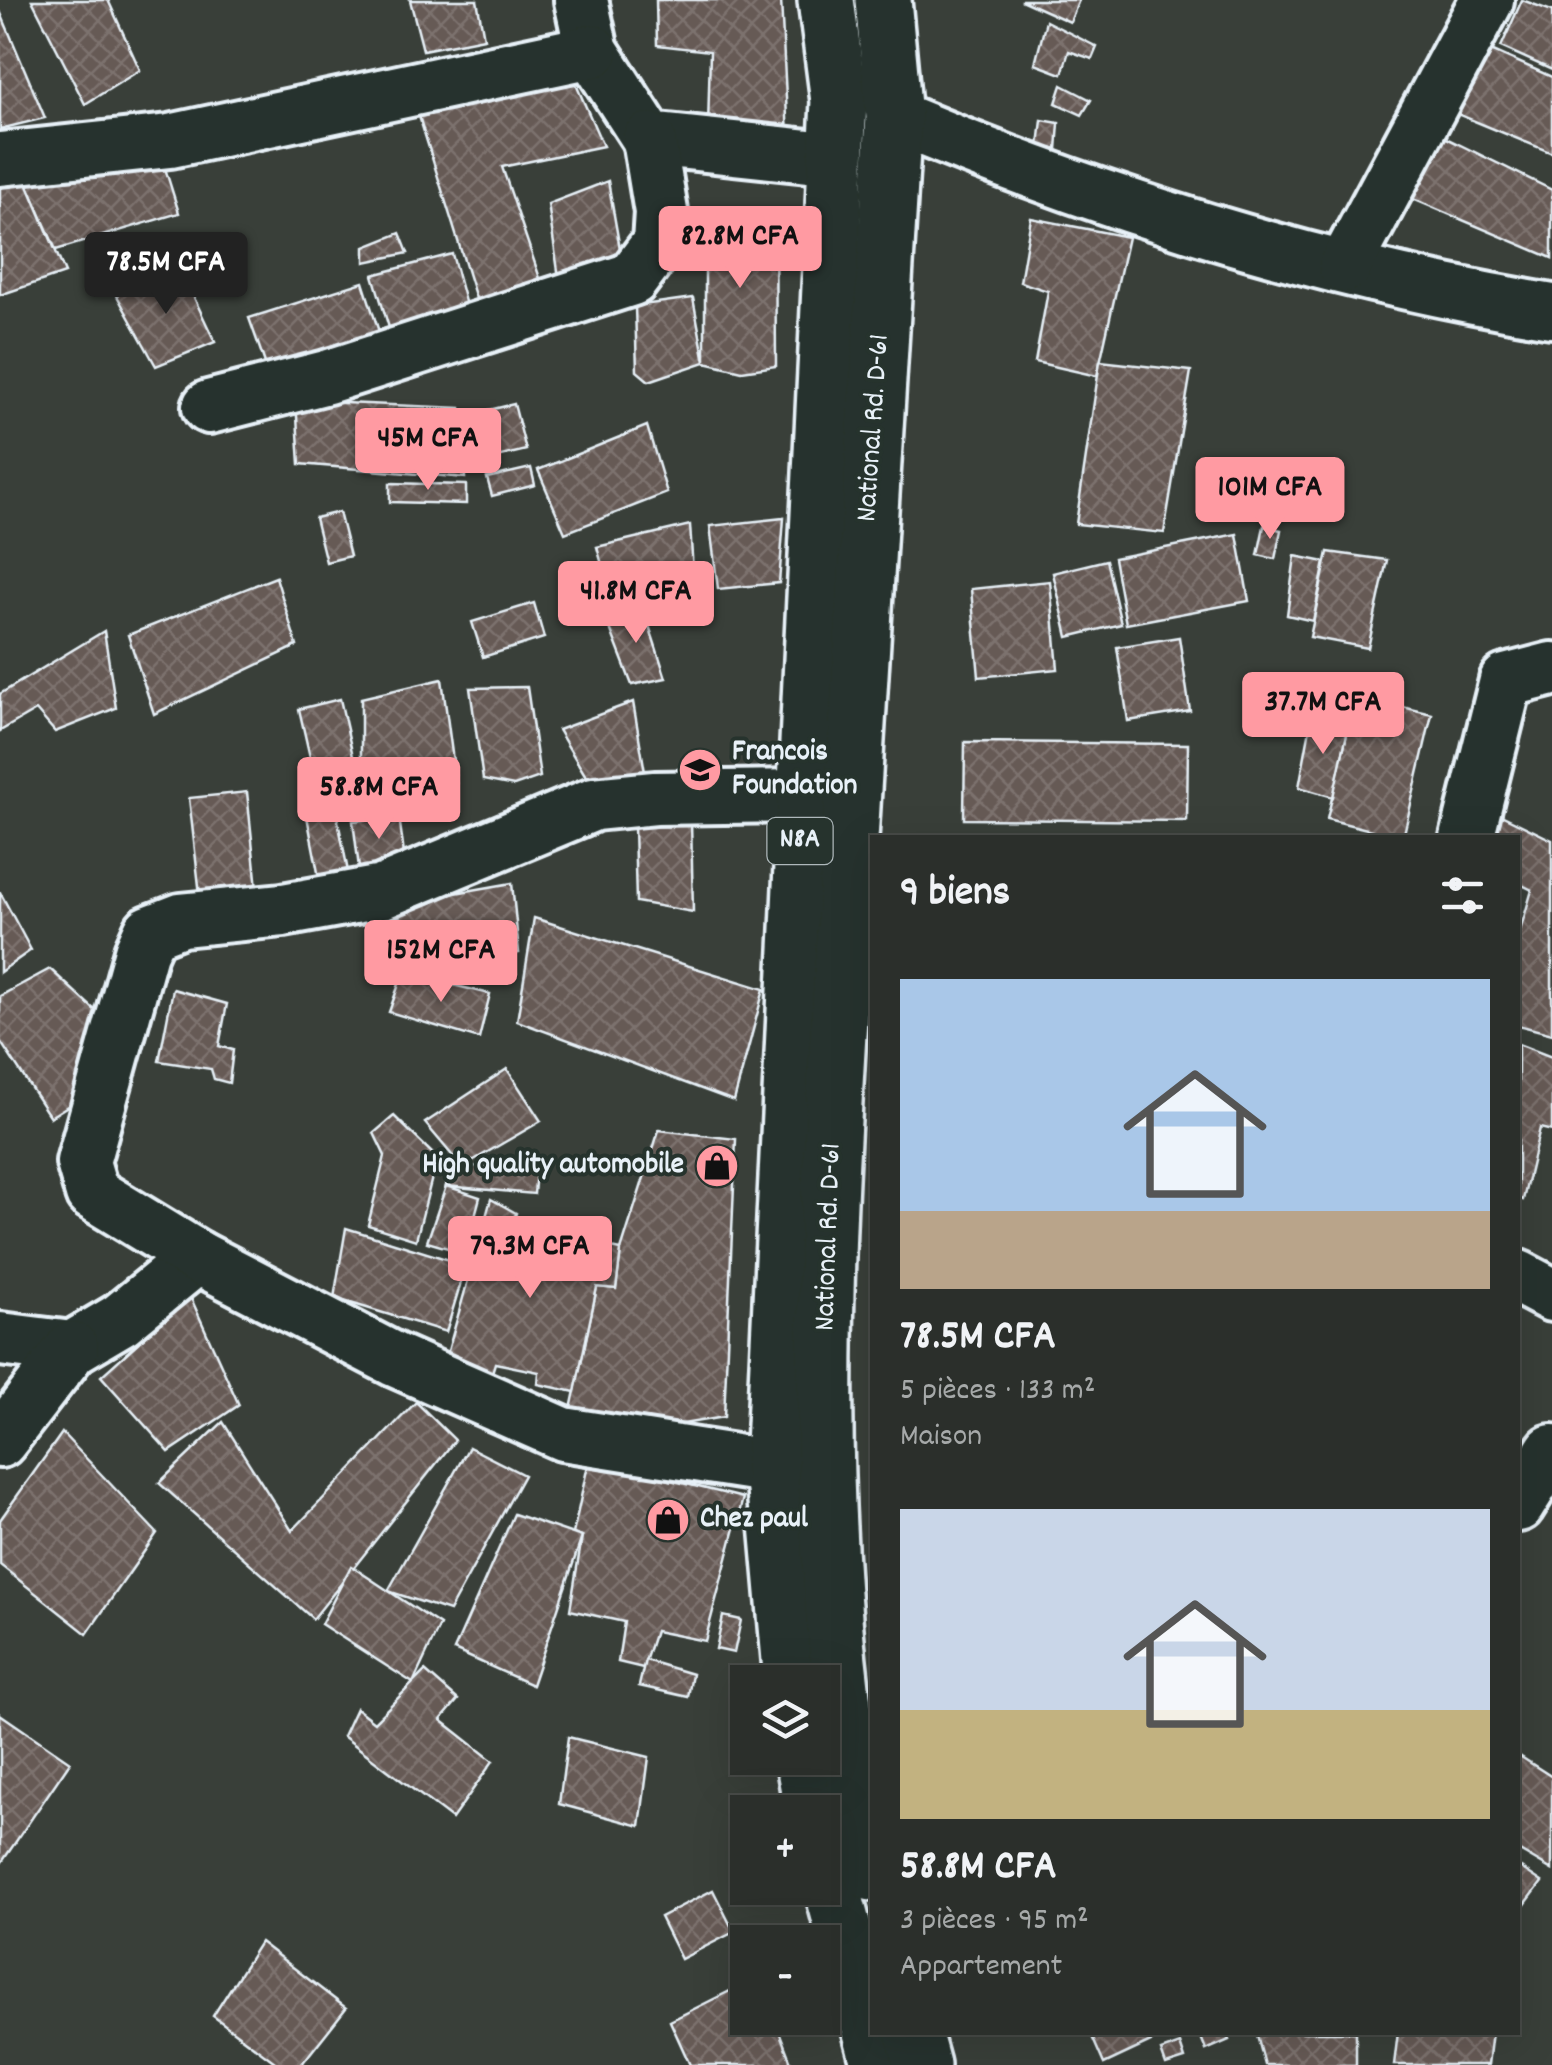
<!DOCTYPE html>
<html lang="fr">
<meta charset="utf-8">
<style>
:root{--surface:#2b2f2b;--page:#333733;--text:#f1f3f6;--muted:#a6a9a9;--line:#474a47;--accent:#ff9aa2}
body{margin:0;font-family:Dekko,sans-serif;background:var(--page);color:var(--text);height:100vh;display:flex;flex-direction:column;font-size:38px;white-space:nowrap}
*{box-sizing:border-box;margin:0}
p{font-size:32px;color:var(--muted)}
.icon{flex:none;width:55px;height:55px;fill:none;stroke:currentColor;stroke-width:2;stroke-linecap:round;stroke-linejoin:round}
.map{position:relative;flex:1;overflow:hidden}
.side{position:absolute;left:870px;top:835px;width:650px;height:1200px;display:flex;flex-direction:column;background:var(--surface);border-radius:0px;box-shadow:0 10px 40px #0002,0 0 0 2px var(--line)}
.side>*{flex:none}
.fabs{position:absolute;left:730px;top:1665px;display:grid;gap:20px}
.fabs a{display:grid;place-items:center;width:110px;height:110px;border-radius:0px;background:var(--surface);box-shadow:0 10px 40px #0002,0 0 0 2px var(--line);font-size:50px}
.price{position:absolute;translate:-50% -85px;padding:0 22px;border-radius:10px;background:var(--accent);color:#111;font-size:32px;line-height:65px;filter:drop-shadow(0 2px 5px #0008)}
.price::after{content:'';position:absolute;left:50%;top:60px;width:30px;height:22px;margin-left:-15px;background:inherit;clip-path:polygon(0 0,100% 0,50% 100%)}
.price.current{background:#222;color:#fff}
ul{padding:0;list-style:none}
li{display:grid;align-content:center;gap:20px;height:530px;padding:0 30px}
li span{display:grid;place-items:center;height:310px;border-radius:0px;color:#555}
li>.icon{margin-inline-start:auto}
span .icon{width:180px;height:180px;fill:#fffc;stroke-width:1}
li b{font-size:42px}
h2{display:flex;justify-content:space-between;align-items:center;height:120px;padding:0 30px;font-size:42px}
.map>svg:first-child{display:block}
.building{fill:url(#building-cross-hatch);stroke:#e8f1f8;stroke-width:2.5}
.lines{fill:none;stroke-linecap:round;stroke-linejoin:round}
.minor-casing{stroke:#e8f1f8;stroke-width:60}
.highway-casing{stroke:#e8f1f8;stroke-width:62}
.minor{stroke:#26332d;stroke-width:52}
.highway{stroke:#26332d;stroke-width:55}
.labels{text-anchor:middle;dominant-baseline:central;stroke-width:8;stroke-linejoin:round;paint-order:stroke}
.shield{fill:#26332d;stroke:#aeb8bb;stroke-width:2.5}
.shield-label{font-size:28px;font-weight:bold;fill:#e8f1f8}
.street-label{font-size:30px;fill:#e8f1f8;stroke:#26332d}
.poi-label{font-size:30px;font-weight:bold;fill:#e8f1f8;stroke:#26332d;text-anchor:start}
</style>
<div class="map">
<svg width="1552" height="2065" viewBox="0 0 1552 2065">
<defs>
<pattern id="building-cross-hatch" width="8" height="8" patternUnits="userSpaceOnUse" patternTransform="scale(2.5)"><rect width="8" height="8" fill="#665a55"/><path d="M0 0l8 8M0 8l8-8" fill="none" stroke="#7c726e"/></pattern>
</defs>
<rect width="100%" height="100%" fill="#393f39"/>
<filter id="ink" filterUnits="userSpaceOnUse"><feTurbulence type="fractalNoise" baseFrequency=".01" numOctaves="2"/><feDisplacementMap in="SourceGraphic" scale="20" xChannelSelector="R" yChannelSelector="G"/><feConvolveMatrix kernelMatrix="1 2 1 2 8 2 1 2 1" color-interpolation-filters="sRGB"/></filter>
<g filter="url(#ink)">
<g class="building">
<path d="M32 0H108L140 70 85 104Z"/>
<path d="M410 0H477L484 38 423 50Z"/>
<path d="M656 0H781L788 137 708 128 710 51 657 45Z"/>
<path d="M1021 0H1079L1070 22Z"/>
<path d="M1522 0 1552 11V70L1501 47Z"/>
<path d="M0 11 45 118 0 129Z"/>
<path d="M1046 21 1097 47 1092 59 1069 51 1062 74 1035 64Z"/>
<path d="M1482 46 1552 77V153L1455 113Z"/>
<path d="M572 75 603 146 502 167 544 290 478 305 418 113Z"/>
<path d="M1062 85 1091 100 1082 115 1056 103Z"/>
<path d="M1042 120 1059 123 1057 150 1039 146Z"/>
<path d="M1436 133 1552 190V258L1413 199Z"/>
<path d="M160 152 179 213 56 250 27 183Z"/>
<path d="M21 169 65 273 0 295V176Z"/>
<path d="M608 181 623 266 561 291 548 204Z"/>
<path d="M705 213 775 217 776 366 742 371 705 362Z"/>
<path d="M1031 218 1128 237 1097 376 1035 362 1048 291 1020 282Z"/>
<path d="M400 233 408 253 365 262V247Z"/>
<path d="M452 254 468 313 390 331 373 275Z"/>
<path d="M180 268 215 342 156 366 116 294Z"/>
<path d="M363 282 381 338 266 366 249 318Z"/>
<path d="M693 298 705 362 649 381 637 371 635 306Z"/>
<path d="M1100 361 1191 371 1164 533 1076 524Z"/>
<path d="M296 401 461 408 465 478 300 464Z"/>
<path d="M514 404 526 450 497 457 485 411Z"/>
<path d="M647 426 667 493 565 533 538 470Z"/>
<path d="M531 468 535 485 492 496 487 478Z"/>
<path d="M390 483 466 485V504L390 502Z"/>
<path d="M339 512 350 556 326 562 315 518Z"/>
<path d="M784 518 779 583 718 589 710 526Z"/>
<path d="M690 525 694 587 614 607 597 547Z"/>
<path d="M1264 526 1281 530 1275 559 1258 555Z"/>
<path d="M1237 534 1249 601 1126 624 1114 558Z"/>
<path d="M1328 552 1387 560 1368 648 1310 637Z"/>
<path d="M1295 556 1325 562 1313 621 1287 615Z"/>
<path d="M1106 560 1121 624 1068 637 1053 573Z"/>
<path d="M276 577 297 646 154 714 128 635Z"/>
<path d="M1050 581 1058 669 979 677 971 589Z"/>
<path d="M534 603 544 638 483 657 472 622Z"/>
<path d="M603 610 645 613 666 678 632 685Z"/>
<path d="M104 631 116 708 55 732 36 710 0 731V694Z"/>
<path d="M1179 637 1190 711 1128 721 1117 647Z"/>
<path d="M442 679 456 783 361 784V698Z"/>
<path d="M527 687 540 777 514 786 483 780 470 688Z"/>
<path d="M1356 696 1432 714 1403 838 1327 819Z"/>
<path d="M340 699 353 756 312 766 299 709Z"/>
<path d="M633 702 645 772 590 783 558 730Z"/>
<path d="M1312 718 1348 729 1333 797 1299 787Z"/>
<path d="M965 742 1188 744 1187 821 964 819Z"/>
<path d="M247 792 258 898 201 904 189 798Z"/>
<path d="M334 800 352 892 323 898 305 806Z"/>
<path d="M1497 813 1552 840V1034L1518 1025V938L1532 890 1518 883V838H1492Z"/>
<path d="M399 816 405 862 359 868 353 821Z"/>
<path d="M691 820 693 912 636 902 634 826Z"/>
<path d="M512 883 519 953 403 973 387 905Z"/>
<path d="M0 892 31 950 0 972Z"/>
<path d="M534 918 764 989 734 1101 517 1021Z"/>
<path d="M50 969 110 1024 93 1090 50 1117 0 1041V996Z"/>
<path d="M403 973 490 994 479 1039 389 1012Z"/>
<path d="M173 989 227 1004 219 1046 233 1050 229 1083 214 1079 211 1069 159 1061Z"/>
<path d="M1518 1044 1552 1057V1131L1540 1128 1523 1200 1518 1199Z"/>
<path d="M507 1069 541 1121 462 1167 425 1123Z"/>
<path d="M394 1116 437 1158 416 1240 368 1225 385 1156 374 1133Z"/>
<path d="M659 1130 736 1139 724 1417 648 1430 570 1414 597 1287 616 1289 621 1250Z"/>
<path d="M449 1165 536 1170 534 1194 446 1186Z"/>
<path d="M446 1186 480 1197 465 1253 427 1242Z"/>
<path d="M491 1199 516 1213 512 1226 621 1250 616 1289 597 1287 575 1392 538 1384 539 1372 495 1363 491 1376 446 1358Z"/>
<path d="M346 1228 466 1265 446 1332 334 1298Z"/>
<path d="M190 1296 239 1405 169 1452 101 1376Z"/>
<path d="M416 1402 455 1440 313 1619 159 1483 223 1422 292 1531Z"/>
<path d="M62 1433 157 1533 87 1634 0 1565V1520Z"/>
<path d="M469 1447 524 1475 449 1611 388 1591Z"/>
<path d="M589 1460 743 1498 705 1641 655 1631 643 1668 618 1662 624 1622 570 1610 582 1537 573 1534Z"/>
<path d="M514 1514 582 1537 532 1685 454 1650Z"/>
<path d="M351 1566 440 1625 413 1683 321 1624Z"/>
<path d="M723 1616 741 1620 734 1653 716 1649Z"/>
<path d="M645 1660 692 1674 688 1697 639 1686Z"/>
<path d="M425 1671 458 1700 441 1720 493 1761 452 1819 343 1736 356 1708 374 1722Z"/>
<path d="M0 1714 70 1762 0 1865Z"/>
<path d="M568 1737 649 1757 640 1826 559 1804Z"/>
<path d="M1518 1755 1552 1777V1870L1518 1850Z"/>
<path d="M1518 1866 1542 1882 1520 1911 1518 1909Z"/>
<path d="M713 1890 734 1932 681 1959 660 1917Z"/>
<path d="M260 1942 346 2008 301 2065H279L213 2016Z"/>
<path d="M748 1982V2018H774L792 2065H690L670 2021Z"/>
<path d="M1090 2032H1172L1104 2064Z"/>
<path d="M1199 2032H1226L1229 2040 1206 2050Z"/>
<path d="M1256 2032H1356V2065H1265Z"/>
<path d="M1398 2032H1492L1488 2065H1394Z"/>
<path d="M1180 2044 1185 2059 1166 2065 1161 2051Z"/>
</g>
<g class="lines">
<g class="minor-casing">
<g id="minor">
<path d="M581 0 592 51 649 139 837 159"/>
<path d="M894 117C1103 205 1328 274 1552 311"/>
<path d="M0 159 170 141 592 51"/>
<path d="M1345 266 1487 0"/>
<path d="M209 407 327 377 632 279 659 243 661 212 649 139"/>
<path d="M1467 838 1506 681 1552 669"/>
<path d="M1518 1277 1552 1295"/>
<path d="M0 1339 72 1348 121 1319 197 1257"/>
<path d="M0 1441 72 1348"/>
<path d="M773 1467 563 1434 395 1360 197 1257 92 1193 83 1162 141 952 150 932 181 920 283 910 382 892 594 804 655 798 802 796"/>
<path d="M1518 1505 1552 1451"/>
</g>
</g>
<g class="highway-casing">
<g id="highway">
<path d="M792 1682 773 1467 839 101 826 0"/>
<path d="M803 1758 813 1812"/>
<path d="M822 1850 880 2065"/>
<path d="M872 1873C802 1560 825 1238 845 921 861 653 878 385 894 117L883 0"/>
<path d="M913 2032 922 2065"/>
</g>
</g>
<use href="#minor" class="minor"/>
<use href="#highway" class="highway"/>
</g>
</g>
<defs>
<g id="school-disc" transform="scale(2.25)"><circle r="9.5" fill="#ff9aa2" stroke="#26332d"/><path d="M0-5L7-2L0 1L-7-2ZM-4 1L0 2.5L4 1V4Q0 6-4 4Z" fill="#111"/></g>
<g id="shop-disc" transform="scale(2.25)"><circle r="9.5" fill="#ff9aa2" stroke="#26332d"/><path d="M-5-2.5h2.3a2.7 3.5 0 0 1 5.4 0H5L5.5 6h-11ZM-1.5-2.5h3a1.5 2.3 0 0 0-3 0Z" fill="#111"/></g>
</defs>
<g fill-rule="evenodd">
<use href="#school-disc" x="700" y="770"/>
<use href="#shop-disc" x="717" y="1166"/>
<use href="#shop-disc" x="668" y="1520"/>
</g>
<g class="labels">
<rect class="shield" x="767.5" y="818" width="65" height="46" rx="8"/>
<g class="shield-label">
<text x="800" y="841">N8A</text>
</g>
<g class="street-label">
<text transform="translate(875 428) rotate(-86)">National Rd. D-61</text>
<text transform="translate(830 1237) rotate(-88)">National Rd. D-61</text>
</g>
<g class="poi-label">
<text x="732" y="753">Francois<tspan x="732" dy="34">Foundation</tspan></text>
<text x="684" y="1166" text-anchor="end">High quality automobile</text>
<text x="700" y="1520">Chez paul</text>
</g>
</g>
</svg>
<div class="fabs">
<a><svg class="icon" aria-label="layers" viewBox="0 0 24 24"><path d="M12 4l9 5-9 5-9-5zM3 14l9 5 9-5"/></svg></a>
<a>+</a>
<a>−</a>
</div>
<b class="price" style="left:740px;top:291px">82.8M CFA</b>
<b class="price current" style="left:166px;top:317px">78.5M CFA</b>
<b class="price" style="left:428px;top:493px">45M CFA</b>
<b class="price" style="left:1270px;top:542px">101M CFA</b>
<b class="price" style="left:636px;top:646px">41.8M CFA</b>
<b class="price" style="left:1323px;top:757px">37.7M CFA</b>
<b class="price" style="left:379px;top:842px">58.8M CFA</b>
<b class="price" style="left:441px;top:1005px">152M CFA</b>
<b class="price" style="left:530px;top:1301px">79.3M CFA</b>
<section class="side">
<h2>9 biens<svg class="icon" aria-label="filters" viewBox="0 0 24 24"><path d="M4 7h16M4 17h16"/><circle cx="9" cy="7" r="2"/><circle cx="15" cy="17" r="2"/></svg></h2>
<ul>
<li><span style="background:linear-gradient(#a9c7e8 75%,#b9a48a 0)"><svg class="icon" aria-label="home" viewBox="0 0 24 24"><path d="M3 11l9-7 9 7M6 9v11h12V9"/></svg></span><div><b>78.5M CFA</b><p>5 pièces · 133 m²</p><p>Maison</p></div></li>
<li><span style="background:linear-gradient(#c9d6e8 65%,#c2b280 0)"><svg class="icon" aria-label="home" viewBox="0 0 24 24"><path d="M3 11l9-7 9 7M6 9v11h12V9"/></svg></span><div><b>58.8M CFA</b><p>3 pièces · 95 m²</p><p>Appartement</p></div></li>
</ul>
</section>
</div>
